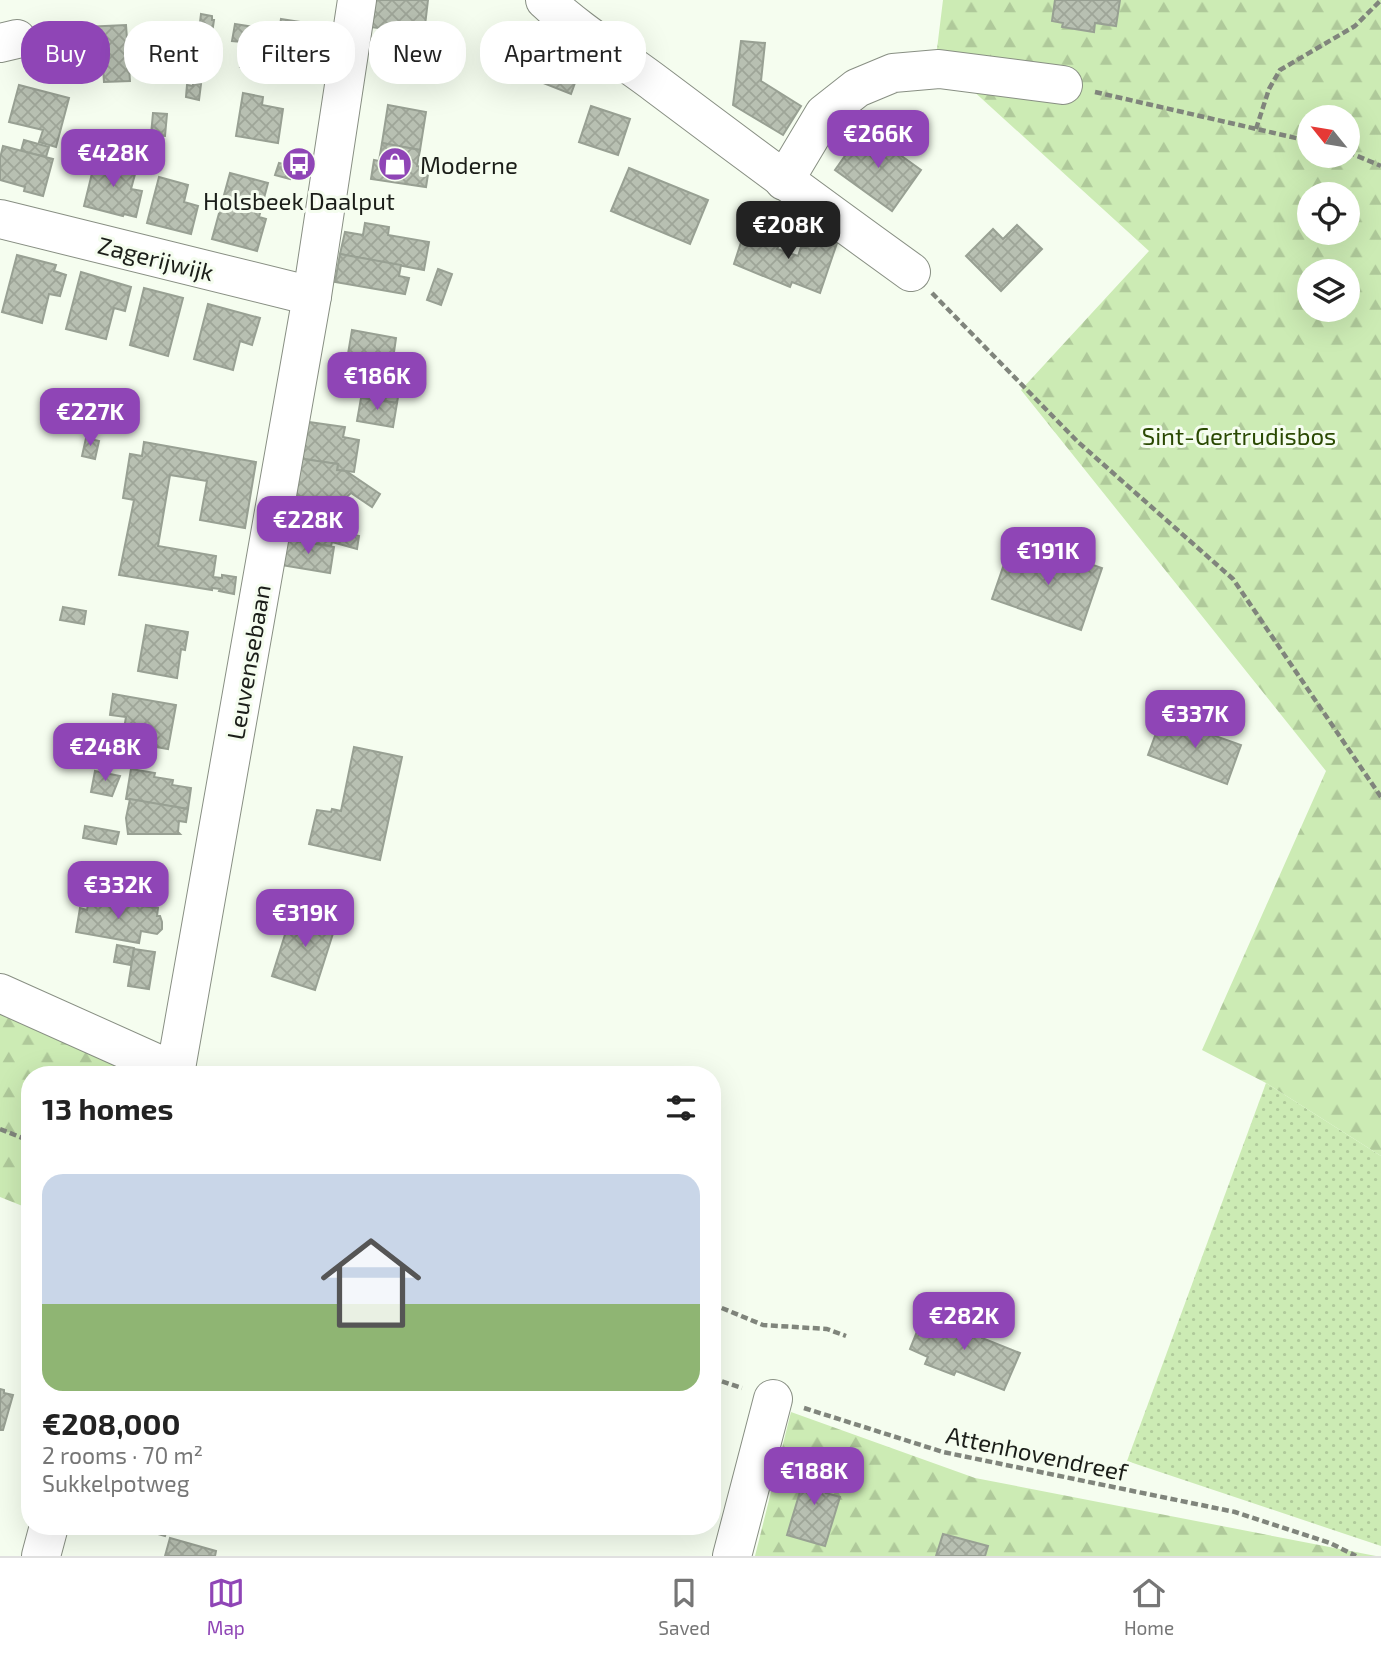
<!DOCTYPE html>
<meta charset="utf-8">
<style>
:root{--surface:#fff;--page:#f6f6f6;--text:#222;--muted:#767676;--line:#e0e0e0;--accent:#8f45b6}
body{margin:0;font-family:"Exo 2",sans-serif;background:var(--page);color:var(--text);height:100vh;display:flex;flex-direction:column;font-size:26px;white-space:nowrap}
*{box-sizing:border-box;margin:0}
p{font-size:23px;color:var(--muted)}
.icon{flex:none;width:38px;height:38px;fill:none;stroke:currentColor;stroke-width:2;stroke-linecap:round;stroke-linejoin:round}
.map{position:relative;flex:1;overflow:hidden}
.details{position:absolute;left:21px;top:1066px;width:700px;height:469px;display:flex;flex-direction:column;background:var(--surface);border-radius:28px;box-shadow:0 7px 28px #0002}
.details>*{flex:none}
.hud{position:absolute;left:21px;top:21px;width:700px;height:63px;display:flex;gap:14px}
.needle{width:46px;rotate:300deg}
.controls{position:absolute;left:1297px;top:105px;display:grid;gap:14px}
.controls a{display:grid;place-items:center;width:63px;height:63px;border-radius:50%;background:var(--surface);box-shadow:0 7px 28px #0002;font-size:35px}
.price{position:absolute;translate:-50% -60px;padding:0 16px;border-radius:14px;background:var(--accent);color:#fff;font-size:23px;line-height:46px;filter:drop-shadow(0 2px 4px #0008)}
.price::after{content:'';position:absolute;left:50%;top:42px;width:21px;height:16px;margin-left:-10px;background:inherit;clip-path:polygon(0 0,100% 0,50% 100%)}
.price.active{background:#222;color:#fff}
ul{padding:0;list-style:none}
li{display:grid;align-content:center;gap:14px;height:371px;padding:0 21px}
li span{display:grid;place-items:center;height:217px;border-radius:21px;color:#555}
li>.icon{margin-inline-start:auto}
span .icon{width:126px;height:126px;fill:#fffc;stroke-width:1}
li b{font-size:30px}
h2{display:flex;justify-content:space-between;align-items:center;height:84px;padding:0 21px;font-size:30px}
.pill{padding:0 24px;border-radius:28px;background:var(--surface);box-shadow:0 7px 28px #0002;font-size:24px;line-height:63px}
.pill.active{background:var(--accent);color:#fff}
.tab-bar{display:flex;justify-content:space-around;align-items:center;height:98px;border-top:2px solid var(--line);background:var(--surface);font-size:19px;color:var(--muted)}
.tab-bar a{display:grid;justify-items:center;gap:4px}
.tab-bar .active{color:var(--accent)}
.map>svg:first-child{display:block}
.grass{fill:url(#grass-dots)}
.forest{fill:url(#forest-firs);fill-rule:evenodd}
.building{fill:url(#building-cross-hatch);stroke:#98a093;stroke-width:2}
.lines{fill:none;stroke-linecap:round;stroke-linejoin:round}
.minor-casing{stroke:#888f83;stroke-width:40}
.path{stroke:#80857c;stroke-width:4.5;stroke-dasharray:7 3.5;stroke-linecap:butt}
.minor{stroke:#fff;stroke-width:38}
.labels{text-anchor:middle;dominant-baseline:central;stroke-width:6;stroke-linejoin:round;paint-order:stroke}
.poi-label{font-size:24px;fill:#1b1e19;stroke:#f5fdef;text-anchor:start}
.street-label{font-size:24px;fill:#1b1e19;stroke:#f5fdef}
.park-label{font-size:24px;fill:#2a4902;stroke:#f5fdef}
</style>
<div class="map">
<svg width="1381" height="1556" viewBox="0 0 1381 1556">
<defs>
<pattern id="grass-dots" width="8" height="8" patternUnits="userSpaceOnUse" patternTransform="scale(1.75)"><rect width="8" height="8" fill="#ccebb4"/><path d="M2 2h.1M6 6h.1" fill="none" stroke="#afc99a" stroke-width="1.8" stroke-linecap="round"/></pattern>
<pattern id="forest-firs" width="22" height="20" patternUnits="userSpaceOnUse" patternTransform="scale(1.75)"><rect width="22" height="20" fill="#ccebb4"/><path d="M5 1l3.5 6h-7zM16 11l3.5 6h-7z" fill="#afc99a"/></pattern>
<pattern id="building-cross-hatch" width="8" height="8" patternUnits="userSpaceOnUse" patternTransform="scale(1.75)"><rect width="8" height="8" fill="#b8c0b2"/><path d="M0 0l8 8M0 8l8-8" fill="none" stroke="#9ea598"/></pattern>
</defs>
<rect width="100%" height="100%" fill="#f5fdef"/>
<path class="grass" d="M1266 1083 1381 1156V1546L1127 1461Z"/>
<g class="forest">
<path d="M943 0H1381V1156L1266 1083 1202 1050 1326 771 1021 390 1149 251 936 57ZM1309 117H1348V156H1309ZM1309 194H1348V233H1309ZM1309 271H1348V310H1309Z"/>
<path d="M0 999 144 1074H30V1209L0 1197Z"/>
<path d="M791 1412 975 1478 1376 1556H755Z"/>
</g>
<g class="building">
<path d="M374 0H428L424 34 370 27Z"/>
<path d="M1055 0H1120L1116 26 1095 23 1094 32 1062 27 1063 23 1052 21Z"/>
<path d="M201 14 212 16V20H214L212 33 199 31Z"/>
<path d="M281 19 301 22 299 34 279 31Z"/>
<path d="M235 24 291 33 288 54 293 55 289 75 240 67 243 42 232 41Z"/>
<path d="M126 25 130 81 104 82 103 68 65 70 62 28Z"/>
<path d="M556 32 589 44 571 94 538 81Z"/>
<path d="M741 41 765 43 761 81 801 106 783 135 733 105Z"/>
<path d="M193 83 201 84 199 100 186 97 187 85 193 86Z"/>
<path d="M19 85 69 98 56 147 39 142 43 130 9 122Z"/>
<path d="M243 93 263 97 262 105 283 109 278 143 236 136Z"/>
<path d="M388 105 426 112 420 150 382 143Z"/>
<path d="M591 106 630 119 618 155 579 142Z"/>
<path d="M153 113 167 114 165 136 151 135Z"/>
<path d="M864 129 921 170 892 211 835 170Z"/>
<path d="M24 140 49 147 46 157 21 151Z"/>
<path d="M382 143 420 150 417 166 429 168 426 187 371 179 374 160 379 161Z"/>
<path d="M3 146 53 159 43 196 24 191 25 187 0 180V158Z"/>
<path d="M96 157 137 167 131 189 142 191 136 217 124 214 123 216 84 206Z"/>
<path d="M279 163 293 166 290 179 275 175Z"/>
<path d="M629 168 708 200 690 244 611 211Z"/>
<path d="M230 173 268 183 259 217 266 219 257 251 212 239Z"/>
<path d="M159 177 188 185 184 202 198 206 191 234 147 223Z"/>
<path d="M365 223 389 227 388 235 429 242 424 270 340 254 345 232 363 235Z"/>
<path d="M1017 225 1042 249 1001 291 966 256 993 229 1003 239Z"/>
<path d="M744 233 779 245 777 249 798 256 801 247 806 248 811 234 837 243 820 293 792 282 790 287 734 264Z"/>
<path d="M340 254 401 265 399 276 409 278 405 294 335 282Z"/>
<path d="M17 255 56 265 54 271 66 275 60 296 49 294 42 323 2 312Z"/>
<path d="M438 269 452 274 441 305 427 300Z"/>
<path d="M81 272 131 287 125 311 114 308 106 339 66 329Z"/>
<path d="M144 288 183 298 168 356 130 345Z"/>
<path d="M208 304 260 318 252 345 240 341 233 370 194 359Z"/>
<path d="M352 330 396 338 391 373 346 366Z"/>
<path d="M368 380 400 385 397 403 366 398Z"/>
<path d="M361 398 397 403 393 427 357 421Z"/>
<path d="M302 421 345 427 343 437 359 440 354 472 337 470 338 464 297 458Z"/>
<path d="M86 438 99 441 95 459 82 456Z"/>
<path d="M144 442 256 462 245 528 200 520 207 481 170 475 158 546 216 556 213 577 222 578V575L236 577 234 594 219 591 220 589 212 588V590L119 575 134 500 123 498 130 454 142 456Z"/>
<path d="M297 458 338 464 337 470 346 471 380 494 372 507 351 493 341 502 291 495Z"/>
<path d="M289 512 329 519 327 528 359 536 357 549 332 542 331 546 285 539Z"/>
<path d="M285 539 334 547 330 573 281 565Z"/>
<path d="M1010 547 1070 567 1073 558 1102 568 1081 630 992 599Z"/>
<path d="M63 607 86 611 84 624 60 620Z"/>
<path d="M146 625 188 632 185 650 181 649 177 678 138 671Z"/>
<path d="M113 694 176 705 168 749 122 741 126 717 110 715Z"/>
<path d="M1162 717 1241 745 1227 784 1148 755Z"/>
<path d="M354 747 402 757 380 860 309 844 317 810 331 812 332 809 341 811Z"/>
<path d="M131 769 155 773 154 777 173 780 172 785 191 788 188 809 126 799Z"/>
<path d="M95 771 120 776 112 796 91 792Z"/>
<path d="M130 799 188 809 186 822 179 821 178 832 180 834H128L126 818Z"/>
<path d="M85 826 119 832 116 844 83 838Z"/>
<path d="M89 900 158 908 157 916H160L162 922V929L157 934 141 931 139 943 76 932 80 908 87 910Z"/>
<path d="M300 909 337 921 315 990 272 976 289 922 295 923Z"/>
<path d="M117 945 134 948 131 965 114 962Z"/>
<path d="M134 949 155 952 149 989 128 986Z"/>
<path d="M924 1314 959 1329 969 1322 975 1323 980 1327 982 1338 1020 1353 1004 1390 956 1371 954 1375 925 1364 928 1357 910 1349Z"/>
<path d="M0 1389 4 1390V1393L13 1395 3 1430H0Z"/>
<path d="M809 1462 833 1469 826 1493 840 1497 825 1546 787 1535Z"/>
<path d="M130 1526H168L165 1536Z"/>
<path d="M943 1534 988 1546 985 1556H936Z"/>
<path d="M170 1538 216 1551 215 1556H165Z"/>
</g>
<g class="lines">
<g class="minor-casing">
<g id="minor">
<path d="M545 0C579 32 619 56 656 84 741 148 825 210 911 272"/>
<path d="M0 43 17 39"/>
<path d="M784 181 824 114 857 88 893 73 939 69 1063 85"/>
<path d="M0 219 312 296"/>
<path d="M0 993 176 1072"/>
<path d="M175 1074 312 296 357 0"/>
<path d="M41 1556 49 1526"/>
<path d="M732 1556 773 1399"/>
</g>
</g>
<g class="path">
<path d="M1095 92 1309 141"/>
<path d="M1256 129 1269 89 1280 70 1355 26 1381 0"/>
<path d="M1348 152 1381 166"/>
<path d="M932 293 1078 442 1233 579 1381 797"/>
<path d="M0 1129 30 1141"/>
<path d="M712 1304 763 1325 827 1329 846 1336"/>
<path d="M712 1378 742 1388"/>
<path d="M804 1408 943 1452 1235 1512 1330 1543 1356 1556"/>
</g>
<use href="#minor" class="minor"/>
</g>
<defs>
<g id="bus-disc" transform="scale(1.75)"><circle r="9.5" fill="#8f45b6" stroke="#f5fdef"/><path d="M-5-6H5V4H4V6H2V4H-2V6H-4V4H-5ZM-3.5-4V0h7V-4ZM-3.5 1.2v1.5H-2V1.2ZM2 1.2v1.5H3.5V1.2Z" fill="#fff"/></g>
<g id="shop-disc" transform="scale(1.75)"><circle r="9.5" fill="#8f45b6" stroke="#f5fdef"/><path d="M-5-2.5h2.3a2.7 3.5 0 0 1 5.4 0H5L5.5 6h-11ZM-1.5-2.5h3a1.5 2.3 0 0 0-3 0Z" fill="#fff"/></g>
</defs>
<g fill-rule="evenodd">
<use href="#bus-disc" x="299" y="164"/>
<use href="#shop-disc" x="395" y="164"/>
</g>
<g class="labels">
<g class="poi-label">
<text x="420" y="164">Moderne</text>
<text x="299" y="200" text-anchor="middle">Holsbeek Daalput</text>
</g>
<g class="street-label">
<text transform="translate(156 258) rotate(14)">Zagerijwijk</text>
<text transform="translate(248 662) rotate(-80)">Leuvensebaan</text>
<text transform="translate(1037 1453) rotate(12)">Attenhovendreef</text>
</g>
<g class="park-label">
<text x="1239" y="435">Sint-Gertrudisbos</text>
</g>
</g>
</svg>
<div class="controls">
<a><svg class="needle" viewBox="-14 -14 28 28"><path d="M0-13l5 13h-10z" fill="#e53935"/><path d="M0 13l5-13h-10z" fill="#767676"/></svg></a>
<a><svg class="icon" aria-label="locate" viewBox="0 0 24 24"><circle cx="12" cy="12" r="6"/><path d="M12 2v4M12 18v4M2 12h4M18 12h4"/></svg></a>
<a><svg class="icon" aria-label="layers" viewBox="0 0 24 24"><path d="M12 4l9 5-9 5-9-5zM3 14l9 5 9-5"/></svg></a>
</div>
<b class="price" style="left:878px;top:170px">€266K</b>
<b class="price" style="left:113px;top:189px">€428K</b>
<b class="price active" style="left:788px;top:261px">€208K</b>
<b class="price" style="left:377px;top:412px">€186K</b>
<b class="price" style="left:90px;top:448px">€227K</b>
<b class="price" style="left:308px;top:556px">€228K</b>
<b class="price" style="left:1048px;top:587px">€191K</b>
<b class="price" style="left:1195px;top:750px">€337K</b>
<b class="price" style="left:105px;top:783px">€248K</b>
<b class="price" style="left:118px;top:921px">€332K</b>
<b class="price" style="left:305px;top:949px">€319K</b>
<b class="price" style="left:964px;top:1352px">€282K</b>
<b class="price" style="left:814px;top:1507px">€188K</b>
<div class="hud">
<a class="pill active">Buy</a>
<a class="pill">Rent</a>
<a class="pill">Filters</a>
<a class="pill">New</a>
<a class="pill">Apartment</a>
</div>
<section class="details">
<h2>13 homes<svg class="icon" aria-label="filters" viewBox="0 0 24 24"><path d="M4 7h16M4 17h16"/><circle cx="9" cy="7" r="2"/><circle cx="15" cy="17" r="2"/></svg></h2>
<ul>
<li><span style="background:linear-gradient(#c9d6e8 60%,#8fb573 0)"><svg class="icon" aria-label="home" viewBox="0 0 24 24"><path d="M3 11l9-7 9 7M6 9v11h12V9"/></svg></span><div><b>€208,000</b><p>2 rooms · 70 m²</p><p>Sukkelpotweg</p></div></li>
</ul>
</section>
</div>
<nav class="tab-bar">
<a class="active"><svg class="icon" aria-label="map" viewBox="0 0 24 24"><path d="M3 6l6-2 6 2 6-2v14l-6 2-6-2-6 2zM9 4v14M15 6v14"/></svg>Map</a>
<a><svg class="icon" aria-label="saved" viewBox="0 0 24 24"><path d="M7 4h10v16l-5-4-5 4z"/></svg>Saved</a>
<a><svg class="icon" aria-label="home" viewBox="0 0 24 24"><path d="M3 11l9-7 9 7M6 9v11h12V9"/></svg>Home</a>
</nav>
